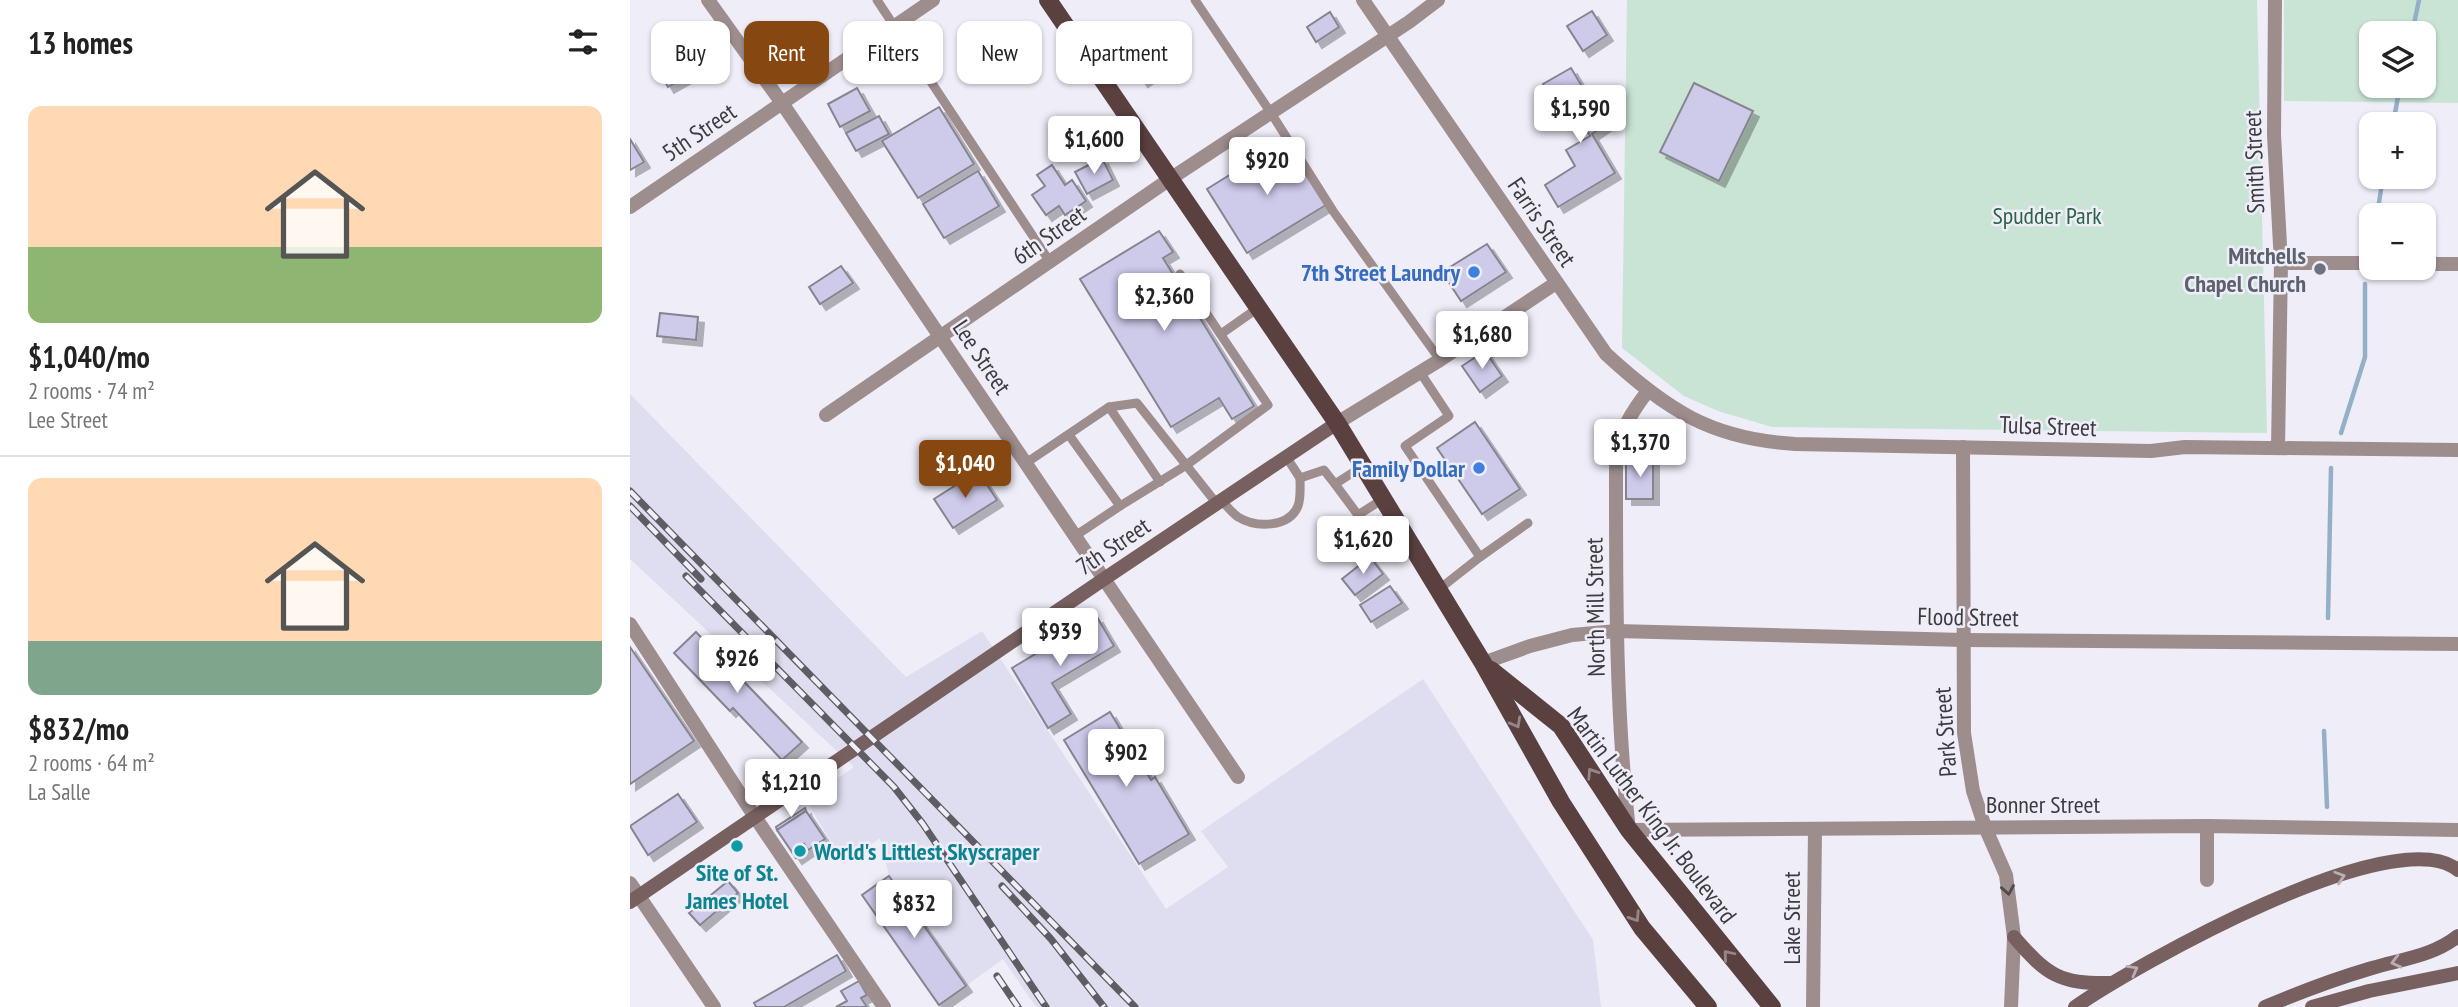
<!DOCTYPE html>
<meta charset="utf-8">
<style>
:root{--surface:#fff;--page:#f6f6f6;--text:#222;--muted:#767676;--line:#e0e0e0;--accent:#874710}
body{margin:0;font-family:"PT Sans Narrow",sans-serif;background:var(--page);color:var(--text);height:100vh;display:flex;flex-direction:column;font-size:26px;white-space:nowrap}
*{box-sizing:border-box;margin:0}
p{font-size:23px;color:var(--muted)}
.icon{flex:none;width:38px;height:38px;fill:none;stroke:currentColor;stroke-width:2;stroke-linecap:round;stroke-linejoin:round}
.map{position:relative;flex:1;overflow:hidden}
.details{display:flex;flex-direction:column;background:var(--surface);width:630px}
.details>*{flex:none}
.guide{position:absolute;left:21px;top:21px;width:665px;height:63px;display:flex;gap:14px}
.tools{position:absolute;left:1729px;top:21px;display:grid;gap:14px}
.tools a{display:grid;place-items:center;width:77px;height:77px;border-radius:14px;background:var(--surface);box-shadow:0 2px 5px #0004;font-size:35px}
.price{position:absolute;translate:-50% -60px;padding:0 16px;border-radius:7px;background:#fff;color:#222;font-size:23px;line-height:46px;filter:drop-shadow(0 2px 4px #0008)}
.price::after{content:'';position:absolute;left:50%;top:42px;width:21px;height:16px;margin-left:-10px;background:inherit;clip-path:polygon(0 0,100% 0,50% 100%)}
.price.on{background:var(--accent);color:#fff}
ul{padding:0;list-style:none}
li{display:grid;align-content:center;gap:14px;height:371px;padding:0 28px}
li+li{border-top:2px solid var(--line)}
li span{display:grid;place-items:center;height:217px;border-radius:14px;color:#555}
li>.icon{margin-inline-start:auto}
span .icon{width:126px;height:126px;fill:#fffc;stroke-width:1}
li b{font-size:30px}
h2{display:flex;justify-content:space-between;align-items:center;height:84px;padding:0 28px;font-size:30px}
.chip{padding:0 24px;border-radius:14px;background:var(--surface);box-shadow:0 2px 5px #0004;font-size:24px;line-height:63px}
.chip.on{background:var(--accent);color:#fff}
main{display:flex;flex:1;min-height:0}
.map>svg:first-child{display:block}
.built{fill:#dfdef0}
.green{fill:#c9e4d4;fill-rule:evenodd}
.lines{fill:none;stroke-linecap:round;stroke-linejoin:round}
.stream{stroke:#94b0c7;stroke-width:4.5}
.building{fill:#cdcaea;stroke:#86858f;stroke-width:2;filter:url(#shadow)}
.lane{stroke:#9e8d8d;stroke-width:9}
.street{stroke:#9e8d8d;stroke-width:14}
.secondary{stroke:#77605f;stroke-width:14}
.primary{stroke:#5b4040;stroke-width:18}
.rail-casing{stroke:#5e5d64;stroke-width:7}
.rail{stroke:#eeedf8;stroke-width:4.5;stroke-dasharray:13;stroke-linecap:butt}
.oneway{stroke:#96858a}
.oneway2{stroke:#b8aeb3}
.oneway3{stroke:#504b4f}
.worship-dot{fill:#6b7280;stroke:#eeedf8;stroke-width:2.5}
.shop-dot{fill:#3f7fe0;stroke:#eeedf8;stroke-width:2.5}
.culture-dot{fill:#0f9aa8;stroke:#eeedf8;stroke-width:2.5}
.labels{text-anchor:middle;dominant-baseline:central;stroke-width:5;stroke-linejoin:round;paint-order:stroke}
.street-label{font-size:24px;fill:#3c3b40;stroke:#eeedf8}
.park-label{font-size:24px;fill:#2c6347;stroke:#eeedf8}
.worship-label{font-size:24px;font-weight:bold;fill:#5b616d;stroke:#eeedf8;text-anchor:end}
.shop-label{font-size:24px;font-weight:bold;fill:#366cbe;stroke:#eeedf8;text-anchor:end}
.culture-label{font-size:24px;font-weight:bold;fill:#0d838f;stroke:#eeedf8;text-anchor:start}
</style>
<main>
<section class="details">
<h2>13 homes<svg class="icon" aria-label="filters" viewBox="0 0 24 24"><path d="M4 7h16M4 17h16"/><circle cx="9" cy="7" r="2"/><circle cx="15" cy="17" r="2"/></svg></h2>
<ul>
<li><span style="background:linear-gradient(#ffd9b3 65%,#8fb573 0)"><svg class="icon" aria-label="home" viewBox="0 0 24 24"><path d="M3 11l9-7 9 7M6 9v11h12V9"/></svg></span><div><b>$1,040/mo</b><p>2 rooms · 74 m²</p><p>Lee Street</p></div></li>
<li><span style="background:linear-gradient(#ffd9b3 75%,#7fa58c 0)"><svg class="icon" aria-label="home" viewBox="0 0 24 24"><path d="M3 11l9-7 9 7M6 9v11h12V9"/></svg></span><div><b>$832/mo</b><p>2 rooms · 64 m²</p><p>La Salle</p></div></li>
</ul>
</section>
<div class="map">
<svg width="1828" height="1007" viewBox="0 0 1828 1007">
<defs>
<filter id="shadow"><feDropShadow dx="6" dy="6" stdDeviation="0" flood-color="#0004"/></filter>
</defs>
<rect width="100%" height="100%" fill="#eeedf8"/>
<path class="built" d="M0 394 276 677 352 631 536 909 598 867 571 831 793 679 963 940 971 1007H406L373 959 336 986 259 876 250 838 214 864 176 800 224 767 0 559Z"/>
<g class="green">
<path d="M997 0H1627L1637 433 1142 427 1088 411 1054 396 992 348Z"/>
<path d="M1654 0H1828V103L1654 101ZM1794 33V86H1741V33Z"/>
</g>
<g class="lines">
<g class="stream">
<path d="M1782 33 1789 0"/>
<path d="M1763 124 1770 86"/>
<path d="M1747 215 1753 177"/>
<path d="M1711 433 1735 357V284"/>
<path d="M1698 618 1701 468"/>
<path d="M1694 731 1697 807"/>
</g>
</g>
<g class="building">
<path d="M962 11 977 35 953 51 937 26Z"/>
<path d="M700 12 709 27 686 42 677 27Z"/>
<path d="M53 37 59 47 68 42 81 63 38 87 28 69 51 56 43 43Z"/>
<path d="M525 46 537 64 512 81 500 64Z"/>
<path d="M941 68 975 125 962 134 985 173 928 207 915 185 945 166 936 150 960 136 930 86 919 93 913 84Z"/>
<path d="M1064 83 1123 111 1089 181 1030 152Z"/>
<path d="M227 88 240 111 210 127 198 104Z"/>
<path d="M309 107 344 164 288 198 252 141Z"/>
<path d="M249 116 259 134 226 151 216 133Z"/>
<path d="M0 139 14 162 0 170Z"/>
<path d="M656 140 696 205 617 253 577 189Z"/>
<path d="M472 158 483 180 457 194 445 172Z"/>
<path d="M422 165 435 185 442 180 456 201 435 215 429 206 416 215 402 195 415 186 407 175Z"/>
<path d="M348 171 369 206 314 238 293 204Z"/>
<path d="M529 231 543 252 533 258 624 406 602 419 589 398 541 427 450 279Z"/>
<path d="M857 244 876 272 831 301 812 272Z"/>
<path d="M211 266 223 283 190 304 179 287Z"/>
<path d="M30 313 68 317 66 340 27 336Z"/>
<path d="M855 351 872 376 850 392 832 366Z"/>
<path d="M845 422 890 489 852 514 807 448Z"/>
<rect x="996" y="459" width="27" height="40"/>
<path d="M348 471 367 500 323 528 304 499Z"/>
<path d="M740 557 753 574 725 595 712 579Z"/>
<path d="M760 586 772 603 741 622 730 605Z"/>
<path d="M467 617 484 646 422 683 441 714 418 728 382 668Z"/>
<path d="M66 632 172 742 152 760 103 708 100 711 44 653Z"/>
<path d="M0 647 64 741 0 784Z"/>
<path d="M480 712 521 780 525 777 559 834 509 864 434 740Z"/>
<path d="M48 794 67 822 18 855 0 826Z"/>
<path d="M175 808 176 811 147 830 146 827Z"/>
<path d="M176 811 195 839 178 850 174 844 162 852 147 830Z"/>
<path d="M174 844 178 850 166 858 162 852Z"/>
<path d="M259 876 336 986 309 1005 232 895Z"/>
<path d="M98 881 108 893 70 925 59 913Z"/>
<path d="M207 955 216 971 154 1007H126L124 1003Z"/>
<path d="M229 981 237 995 231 998 237 1007H206L217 1001 211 991Z"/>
</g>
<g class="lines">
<g class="lane">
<path d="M247 0 420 262"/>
<path d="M565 0 641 113 703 211 810 360"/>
<path d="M591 334 628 308"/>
<path d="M790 372 819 416 775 446 850 557 808 590"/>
<path d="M479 407 530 482"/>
<path d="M439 435 490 506 445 536"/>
<path d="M657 458 670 478 694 470 705 484"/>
<path d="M396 463 479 407 507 403 587 504"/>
<path d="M733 466 705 484 728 515 753 499"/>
<path d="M592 501C597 506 602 513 608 517 626 528 659 528 668 506 671 498 670 486 670 478"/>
<path d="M490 506 555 466 638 405 550 274"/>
<path d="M850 557 898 523"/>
</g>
<g class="street">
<path d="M78 0 152 103 608 777"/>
<path d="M733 0 976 354C1037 410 1081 439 1165 444L1521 451 1555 447 1828 450"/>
<path d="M1645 0 1644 135 1651 263 1648 448"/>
<path d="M0 207 303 0"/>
<path d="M1651 263H1741"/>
<path d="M1794 264H1828"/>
<path d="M1018 391C1002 411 990 431 986 456 986 581 985 706 999 830L1577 826 1828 830"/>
<path d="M196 415 540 179 779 22 808 0"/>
<path d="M707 423 810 360 926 283"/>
<path d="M1333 447 1334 733 1343 791 1355 827 1376 875 1384 937 1381 1007"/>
<path d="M0 624 125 817 254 1007"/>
<path d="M853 663 900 646 942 635 987 631 1334 640 1828 644"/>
<path d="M1577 880V826"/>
<path d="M0 883 84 1007"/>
<path d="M1183 1007 1185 829"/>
</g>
<g class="secondary">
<path d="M0 902 474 579 707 423"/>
<path d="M1384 937C1417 975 1429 984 1480 983"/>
<path d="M1445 1007C1506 965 1764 819 1828 870"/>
<path d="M1635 1007C1670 992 1705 979 1742 968 1772 959 1803 956 1828 936"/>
<path d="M1682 1007 1739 991 1828 973"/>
</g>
<g class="primary">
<path d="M418 0 707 423 853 663 931 802 1012 928 1078 1007"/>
<path d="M861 670 931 726 999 830 1142 1007"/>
</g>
<g class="rail-casing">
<g id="rail">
<path d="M0 491 505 1007"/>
<path d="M0 506 71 579"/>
<path d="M56 576 264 787 293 824 416 1007"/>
<path d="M372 886 421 939 474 1007"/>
<path d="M367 976 388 1007"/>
</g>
</g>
<use href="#rail" class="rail"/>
</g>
<defs><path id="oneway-chevron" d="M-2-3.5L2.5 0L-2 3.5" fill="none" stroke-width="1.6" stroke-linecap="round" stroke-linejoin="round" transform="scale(1.75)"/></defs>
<g class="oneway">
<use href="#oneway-chevron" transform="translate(886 723) rotate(61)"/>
<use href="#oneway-chevron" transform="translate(962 773) rotate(-123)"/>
<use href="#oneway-chevron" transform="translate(1005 917) rotate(57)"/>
<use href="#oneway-chevron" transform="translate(1098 955) rotate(-130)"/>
</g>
<g class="oneway2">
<use href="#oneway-chevron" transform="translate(1710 877) rotate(-18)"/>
<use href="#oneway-chevron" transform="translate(1766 962) rotate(166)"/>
<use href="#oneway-chevron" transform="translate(1503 970) rotate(-29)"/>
</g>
<use class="oneway3" href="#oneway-chevron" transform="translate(1378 890) rotate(80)"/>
<circle class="worship-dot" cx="1690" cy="269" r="7"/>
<g class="shop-dot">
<circle cx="844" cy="272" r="7"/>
<circle cx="849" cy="468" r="7"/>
</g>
<g class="culture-dot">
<circle cx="107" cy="846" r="7"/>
<circle cx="170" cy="851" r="7"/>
</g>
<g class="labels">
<g class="street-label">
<text transform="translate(69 132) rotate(-34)">5th Street</text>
<text transform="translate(1624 162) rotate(-92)">Smith Street</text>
<text transform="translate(912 222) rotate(56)">Farris Street</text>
<text transform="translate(419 235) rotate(-35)">6th Street</text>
<text transform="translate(352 357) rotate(56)">Lee Street</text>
<text transform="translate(1418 426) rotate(2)">Tulsa Street</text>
<text transform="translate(483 546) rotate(-34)">7th Street</text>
<text transform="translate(965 607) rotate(-91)">North Mill Street</text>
<text transform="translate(1338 617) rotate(1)">Flood Street</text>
<text transform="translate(1315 732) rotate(-94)">Park Street</text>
<text x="1413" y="804">Bonner Street</text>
<text transform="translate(1022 815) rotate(53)">Martin Luther King Jr. Boulevard</text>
<text transform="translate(1161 918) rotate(-90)">Lake Street</text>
</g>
<g class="park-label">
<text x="1417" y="215">Spudder Park</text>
</g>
<g class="worship-label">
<text x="1676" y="255">Mitchells<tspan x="1676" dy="28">Chapel Church</tspan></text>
</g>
<g class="shop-label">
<text x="830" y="272">7th Street Laundry</text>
<text x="835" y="468">Family Dollar</text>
</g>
<g class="culture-label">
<text x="184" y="851">World's Littlest Skyscraper</text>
<text x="107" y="872" text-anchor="middle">Site of St.<tspan x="107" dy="28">James Hotel</tspan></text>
</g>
</g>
</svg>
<div class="tools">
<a><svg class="icon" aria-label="layers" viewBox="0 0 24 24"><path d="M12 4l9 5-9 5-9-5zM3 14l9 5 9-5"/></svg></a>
<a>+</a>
<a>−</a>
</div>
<b class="price" style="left:950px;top:145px">$1,590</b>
<b class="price" style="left:464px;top:176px">$1,600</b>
<b class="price" style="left:637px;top:197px">$920</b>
<b class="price" style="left:534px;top:333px">$2,360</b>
<b class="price" style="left:852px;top:371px">$1,680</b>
<b class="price" style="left:1010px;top:479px">$1,370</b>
<b class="price on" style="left:335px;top:500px">$1,040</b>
<b class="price" style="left:733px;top:576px">$1,620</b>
<b class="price" style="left:430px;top:668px">$939</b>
<b class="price" style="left:107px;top:695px">$926</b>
<b class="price" style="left:496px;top:789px">$902</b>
<b class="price" style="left:161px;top:819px">$1,210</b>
<b class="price" style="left:284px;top:940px">$832</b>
<div class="guide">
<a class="chip">Buy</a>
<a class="chip on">Rent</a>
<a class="chip">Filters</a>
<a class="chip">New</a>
<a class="chip">Apartment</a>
</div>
</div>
</main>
